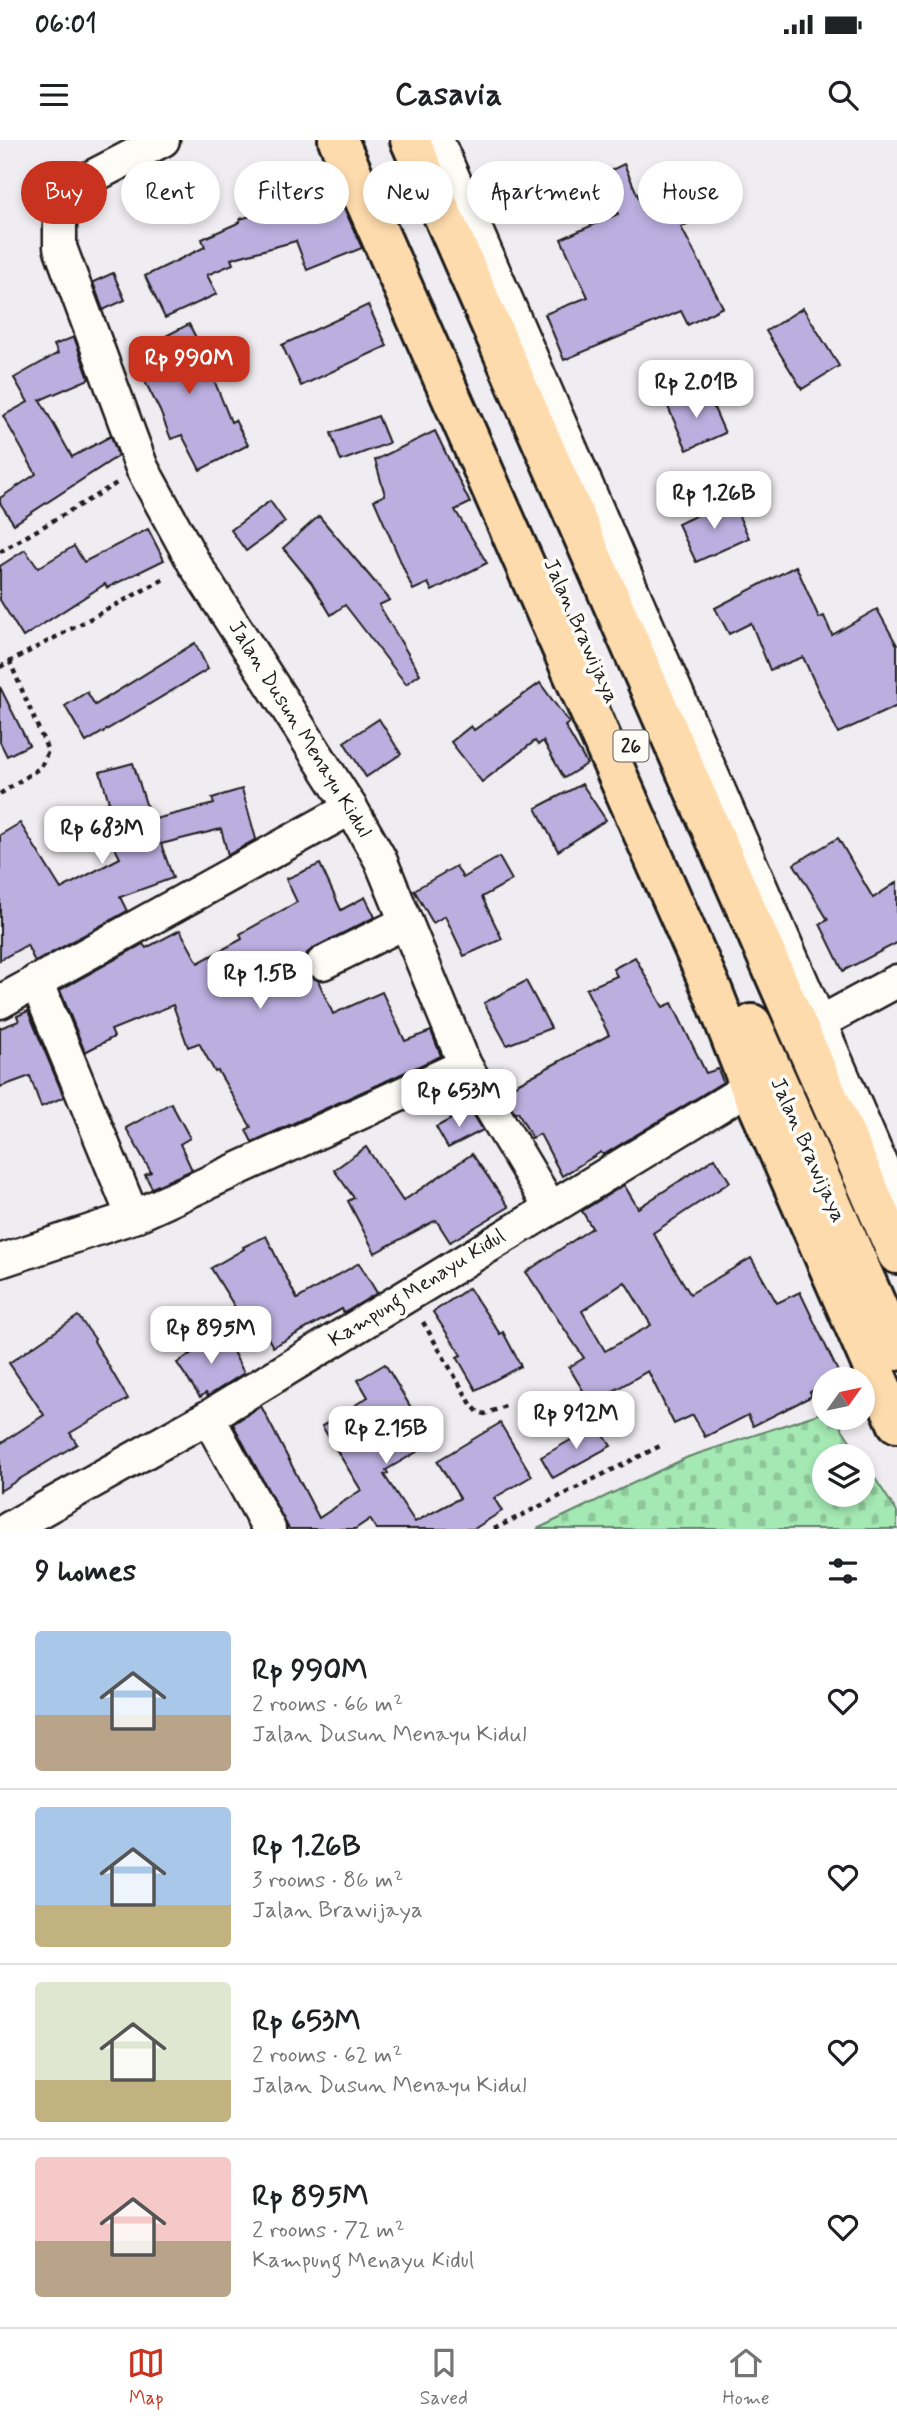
<!DOCTYPE html>
<meta charset="utf-8">
<style>
:root{--surface:#fff;--page:#f2f2f2;--text:#202124;--muted:#757577;--line:#e0e0e0;--accent:#c8321e}
body{margin:0;font-family:Mynerve,sans-serif;background:var(--page);color:var(--text);height:100vh;display:flex;flex-direction:column;font-size:26px;white-space:nowrap}
*{box-sizing:border-box;margin:0}
p{font-size:23px;color:var(--muted)}
.icon{flex:none;width:38px;height:38px;fill:none;stroke:currentColor;stroke-width:2;stroke-linecap:round;stroke-linejoin:round}
.map{position:relative;height:1389px;overflow:hidden}
.drawer{display:flex;flex-direction:column;background:var(--surface);flex:1}
.drawer>*{flex:none}
.banner{position:absolute;left:21px;top:21px;width:856px;height:63px;display:flex;gap:14px}
.needle{width:46px;rotate:57deg}
.tools{position:absolute;left:812px;top:1227px;display:grid;gap:14px}
.tools a{display:grid;place-items:center;width:63px;height:63px;border-radius:50%;background:var(--surface);box-shadow:0 4px 10px #0003;font-size:35px}
.price{position:absolute;translate:-50% -60px;padding:0 16px;border-radius:14px;background:#fff;color:#222;font-size:23px;line-height:46px;filter:drop-shadow(0 2px 4px #0008)}
.price::after{content:'';position:absolute;left:50%;top:42px;width:21px;height:16px;margin-left:-10px;background:inherit;clip-path:polygon(0 0,100% 0,50% 100%)}
.price.active{background:var(--accent);color:#fff}
ul{padding:0;list-style:none}
li{display:flex;align-items:center;gap:21px;height:175px;padding:0 35px}
li+li{border-top:2px solid var(--line)}
li span{display:grid;place-items:center;flex:none;width:196px;height:140px;border-radius:7px;color:#555}
li>.icon{margin-inline-start:auto}
span .icon{width:84px;height:84px;fill:#fffc;stroke-width:1}
li b{font-size:30px}
h2{display:flex;justify-content:space-between;align-items:center;height:84px;padding:0 35px;font-size:30px}
.tag{padding:0 24px;border-radius:32px;background:var(--surface);box-shadow:0 4px 10px #0003;font-size:24px;line-height:63px}
.tag.active{background:var(--accent);color:#fff}
.status{display:flex;justify-content:space-between;align-items:center;height:49px;padding:0 35px;background:var(--surface);direction:ltr}
.status svg{height:19px;fill:currentColor}
header{display:flex;justify-content:space-between;align-items:center;height:91px;padding:0 35px;background:var(--surface);font-size:32px;font-weight:700}
.menu{display:flex;justify-content:space-around;align-items:center;height:98px;border-top:2px solid var(--line);background:var(--surface);font-size:19px;color:var(--muted)}
.menu a{display:grid;justify-items:center;gap:4px}
.menu .active{color:var(--accent)}
.map>svg:first-child{display:block}
.cemetery{fill:url(#cemetery-stones);stroke:#608268;stroke-width:2}
.building{fill:#bcafe0;stroke:#1c1c1c;stroke-width:2;fill-rule:evenodd}
.lines{fill:none;stroke-linecap:round;stroke-linejoin:round}
.minor-casing{stroke:#1c1c1c;stroke-width:37}
.highway-casing{stroke:#1c1c1c;stroke-width:44}
.path{stroke:#1c1c1c;stroke-width:4.5;stroke-dasharray:5 5;stroke-linecap:butt}
.minor{stroke:#fdfcf7;stroke-width:32}
.highway{stroke:#fedbac;stroke-width:38}
.labels{text-anchor:middle;dominant-baseline:central;stroke-width:7;stroke-linejoin:round;paint-order:stroke}
.shield{fill:#fdfcf7;stroke:#605f5e;stroke-width:2}
.shield-label{font-size:19px;font-weight:bold;fill:#1c1c1c}
.street-label{font-size:21px;fill:#1c1c1c;stroke:#fdfcf7}
</style>
<div class="status"><b>06:01</b><svg viewBox="0 0 49 12"><path d="M0 12V9h3v3zM5 12V6h3v6zM10 12V3h3v9zM15 12V0h3v12zM26 1h20v11H26zM47 4h2v5h-2z"/></svg></div>
<header><svg class="icon" aria-label="menu" viewBox="0 0 24 24"><path d="M4 6h16M4 12h16M4 18h16"/></svg>Casavia<svg class="icon" aria-label="search" viewBox="0 0 24 24"><circle cx="10" cy="10" r="6"/><path d="M15 15l6 6"/></svg></header>
<div class="map">
<svg width="897" height="1389" viewBox="0 0 897 1389">
<defs>
<pattern id="cemetery-stones" width="16" height="16" patternUnits="userSpaceOnUse" patternTransform="scale(1.75)"><rect width="16" height="16" fill="#a4e8b3"/><path d="M2 7V4a2 2 0 0 1 4 0v3zM10 15v-3a2 2 0 0 1 4 0v3z" fill="#8dc699"/></pattern>
</defs>
<rect width="100%" height="100%" fill="#f0edf2"/>
<filter id="ink" filterUnits="userSpaceOnUse"><feTurbulence type="fractalNoise" baseFrequency=".0143" numOctaves="2"/><feDisplacementMap in="SourceGraphic" scale="14" xChannelSelector="R" yChannelSelector="G"/><feConvolveMatrix kernelMatrix="1 2 1 2 8 2 1 2 1" color-interpolation-filters="sRGB"/></filter>
<g filter="url(#ink)">
<path class="cemetery" d="M824 1272V1278H835L860 1316H824V1354H863V1320L897 1372V1389H537L688 1317Z"/>
<g class="building">
<path d="M624 24 641 63 679 46 695 80 681 87 723 167 688 185 681 171 564 220 545 174 588 157 561 99 618 74 601 35Z"/>
<path d="M331 39 362 108 307 130 296 101 231 119 233 124 207 135 217 154 165 178 145 136 205 107 202 99 240 82V79L289 65 285 54Z"/>
<path d="M113 133 125 160 103 170 93 142Z"/>
<path d="M368 165 387 206 301 246 282 205Z"/>
<path d="M803 168 839 226 802 249 766 191Z"/>
<path d="M189 184 212 229 210 230 231 282 235 280 248 305 200 330 182 295 171 299 160 271 131 214Z"/>
<path d="M74 197 89 239 40 260 72 317 111 296 118 316 14 384 0 363V358L36 334 3 276 28 262 14 238 58 213 54 205Z"/>
<path d="M706 250 725 293 687 310 668 267Z"/>
<path d="M378 276 389 303 341 321 331 293Z"/>
<path d="M435 291 470 363 455 370 487 423 432 451 428 443 413 450 374 360 385 355 375 320Z"/>
<path d="M731 359 749 398 696 422 678 384Z"/>
<path d="M270 361 285 382 246 411 231 390Z"/>
<path d="M319 376 390 460 379 465 420 534 406 544 345 465 331 475 311 442 283 408Z"/>
<path d="M148 389 164 420 107 448 105 444 23 497 0 460V426L25 410 38 428 74 406 84 422Z"/>
<path d="M796 426 819 478 824 476 832 495 877 469 897 505V566L838 593 803 517 770 530 751 483 729 494 715 468Z"/>
<path d="M195 503 208 529 86 602 65 566 87 552 95 565Z"/>
<path d="M540 543 569 583 565 586 587 624 564 638 543 601 538 605 535 601 482 642 451 602 471 586 474 590Z"/>
<path d="M0 547 29 605 7 616 0 602Z"/>
<path d="M379 579 401 614 366 637 344 602Z"/>
<path d="M133 623 151 680 214 664 212 658 242 649 256 699 228 715 221 689 161 704 173 738 120 757 127 771 35 822 27 805 0 820V695L20 683 61 749 120 718 95 669 109 662 100 632Z"/>
<path d="M582 644 606 680 558 711 536 668Z"/>
<path d="M838 698 873 758 897 742V803L843 831 820 784 828 780 794 724Z"/>
<path d="M499 717 512 740 482 757 502 799 464 816 445 776 433 783 414 750 456 726 463 738Z"/>
<path d="M320 724 341 770 365 757 375 777 315 807 307 813 305 821 306 830 312 838 318 840 333 874 382 852 405 901 431 891 441 916 252 1002 246 990 251 987 218 931 215 932 199 903 188 907 173 865 111 890 114 897 85 912 60 850 143 804 146 808 180 790 198 823 242 799 240 794 297 762 286 739Z"/>
<path d="M635 817 663 867 672 863 706 933 718 929 723 942 608 1012 603 1015 601 1012 562 1036 540 994 532 998 518 972 515 973 502 952 609 895 586 849 617 836 613 829Z"/>
<path d="M526 841 551 888 507 905 484 863Z"/>
<path d="M28 871 64 957 41 967 30 936 0 947V888L19 881 17 876Z"/>
<path d="M171 963 190 998 180 1004 192 1030 152 1048 145 1035 151 1032 126 988Z"/>
<path d="M470 969 483 990 448 1008 436 987Z"/>
<path d="M366 1007 403 1061 472 1014 509 1067 450 1102 436 1080 375 1113 348 1061 354 1058 334 1030Z"/>
<path d="M715 1018 730 1042 653 1093 690 1154 751 1118 777 1163 800 1152 841 1238 824 1239V1246L810 1252 812 1256 753 1286 748 1275 705 1297 693 1275 674 1284 648 1231 591 1264 569 1227 584 1218 526 1132 592 1088 582 1071 624 1045 638 1068ZM625 1142 651 1185 605 1211 582 1171Z"/>
<path d="M266 1096 297 1159 359 1123 377 1153 344 1173 342 1169 273 1207 260 1184 249 1190 211 1128 244 1109 243 1107Z"/>
<path d="M469 1148 500 1194 503 1192 521 1226 476 1250 457 1217 461 1215 433 1172Z"/>
<path d="M78 1176 95 1199 94 1201 128 1259 70 1293 77 1304 0 1351V1304L44 1275 9 1223Z"/>
<path d="M223 1192 244 1233 208 1256 206 1253 200 1257 177 1223Z"/>
<path d="M385 1224 432 1303 386 1330 388 1333 384 1335 415 1382 460 1358 437 1321 500 1283 532 1336 494 1358 502 1371 474 1389H376L370 1379 355 1389H289L233 1284 261 1266 319 1378 361 1350 322 1286 368 1257 358 1240Z"/>
<path d="M597 1285 611 1306 553 1338 541 1317Z"/>
</g>
<g class="lines">
<g class="minor-casing">
<g id="minor">
<path d="M163 0 80 43 67 53 60 66V107L142 328 194 423 351 668 380 719 465 925 550 1067"/>
<path d="M437 0 897 1061"/>
<path d="M323 823 406 782"/>
<path d="M36 841 133 1077"/>
<path d="M0 862 351 668"/>
<path d="M821 882 897 841"/>
<path d="M0 1121 133 1077 465 925"/>
<path d="M208 1277 269 1389"/>
<path d="M8 1389 208 1277 750 947"/>
</g>
</g>
<g class="highway-casing">
<g id="highway">
<path d="M338 0 713 852 750 947 897 1283"/>
<path d="M410 0 897 1114"/>
<path d="M752 884 897 1211"/>
</g>
</g>
<g class="path">
<path d="M0 412 117 343"/>
<path d="M0 527 166 438"/>
<path d="M0 654 41 627 48 611 10 522"/>
<path d="M423 1182 471 1264 478 1272 485 1274 508 1265"/>
<path d="M494 1389 664 1304"/>
</g>
<use href="#minor" class="minor"/>
<use href="#highway" class="highway"/>
</g>
</g>
<g class="labels">
<rect class="shield" x="613.5" y="590.5" width="35" height="31" rx="5"/>
<g class="shield-label">
<text x="631" y="606">26</text>
</g>
<g class="street-label">
<text transform="translate(581 491) rotate(66)">Jalan Brawijaya</text>
<text transform="translate(300 589) rotate(58)">Jalan Dusun Menayu Kidul</text>
<text transform="translate(808 1010) rotate(66)">Jalan Brawijaya</text>
<text transform="translate(417 1148) rotate(-32)">Kampung Menayu Kidul</text>
</g>
</g>
</svg>
<div class="tools">
<a><svg class="needle" viewBox="-14 -14 28 28"><path d="M0-13l5 13h-10z" fill="#e53935"/><path d="M0 13l5-13h-10z" fill="#757577"/></svg></a>
<a><svg class="icon" aria-label="layers" viewBox="0 0 24 24"><path d="M12 4l9 5-9 5-9-5zM3 14l9 5 9-5"/></svg></a>
</div>
<b class="price active" style="left:189px;top:256px">Rp 990M</b>
<b class="price" style="left:696px;top:280px">Rp 2.01B</b>
<b class="price" style="left:714px;top:391px">Rp 1.26B</b>
<b class="price" style="left:102px;top:726px">Rp 683M</b>
<b class="price" style="left:260px;top:871px">Rp 1.5B</b>
<b class="price" style="left:459px;top:989px">Rp 653M</b>
<b class="price" style="left:211px;top:1226px">Rp 895M</b>
<b class="price" style="left:576px;top:1311px">Rp 912M</b>
<b class="price" style="left:386px;top:1326px">Rp 2.15B</b>
<div class="banner">
<a class="tag active">Buy</a>
<a class="tag">Rent</a>
<a class="tag">Filters</a>
<a class="tag">New</a>
<a class="tag">Apartment</a>
<a class="tag">House</a>
</div>
</div>
<section class="drawer">
<h2>9 homes<svg class="icon" aria-label="filters" viewBox="0 0 24 24"><path d="M4 7h16M4 17h16"/><circle cx="9" cy="7" r="2"/><circle cx="15" cy="17" r="2"/></svg></h2>
<ul>
<li><span style="background:linear-gradient(#a9c7e8 60%,#b9a48a 0)"><svg class="icon" aria-label="home" viewBox="0 0 24 24"><path d="M3 11l9-7 9 7M6 9v11h12V9"/></svg></span><div><b>Rp 990M</b><p>2 rooms · 66 m²</p><p>Jalan Dusun Menayu Kidul</p></div><svg class="icon" aria-label="heart" viewBox="0 0 24 24"><path d="M12 20l-8-8c-3-5 5-10 8-4 3-6 11-1 8 4z"/></svg></li>
<li><span style="background:linear-gradient(#a9c7e8 70%,#c2b280 0)"><svg class="icon" aria-label="home" viewBox="0 0 24 24"><path d="M3 11l9-7 9 7M6 9v11h12V9"/></svg></span><div><b>Rp 1.26B</b><p>3 rooms · 86 m²</p><p>Jalan Brawijaya</p></div><svg class="icon" aria-label="heart" viewBox="0 0 24 24"><path d="M12 20l-8-8c-3-5 5-10 8-4 3-6 11-1 8 4z"/></svg></li>
<li><span style="background:linear-gradient(#dfe7d0 70%,#c2b280 0)"><svg class="icon" aria-label="home" viewBox="0 0 24 24"><path d="M3 11l9-7 9 7M6 9v11h12V9"/></svg></span><div><b>Rp 653M</b><p>2 rooms · 62 m²</p><p>Jalan Dusun Menayu Kidul</p></div><svg class="icon" aria-label="heart" viewBox="0 0 24 24"><path d="M12 20l-8-8c-3-5 5-10 8-4 3-6 11-1 8 4z"/></svg></li>
<li><span style="background:linear-gradient(#f6c9c9 60%,#b9a48a 0)"><svg class="icon" aria-label="home" viewBox="0 0 24 24"><path d="M3 11l9-7 9 7M6 9v11h12V9"/></svg></span><div><b>Rp 895M</b><p>2 rooms · 72 m²</p><p>Kampung Menayu Kidul</p></div><svg class="icon" aria-label="heart" viewBox="0 0 24 24"><path d="M12 20l-8-8c-3-5 5-10 8-4 3-6 11-1 8 4z"/></svg></li>
</ul>
</section>
<nav class="menu">
<a class="active"><svg class="icon" aria-label="map" viewBox="0 0 24 24"><path d="M3 6l6-2 6 2 6-2v14l-6 2-6-2-6 2zM9 4v14M15 6v14"/></svg>Map</a>
<a><svg class="icon" aria-label="saved" viewBox="0 0 24 24"><path d="M7 4h10v16l-5-4-5 4z"/></svg>Saved</a>
<a><svg class="icon" aria-label="home" viewBox="0 0 24 24"><path d="M3 11l9-7 9 7M6 9v11h12V9"/></svg>Home</a>
</nav>
